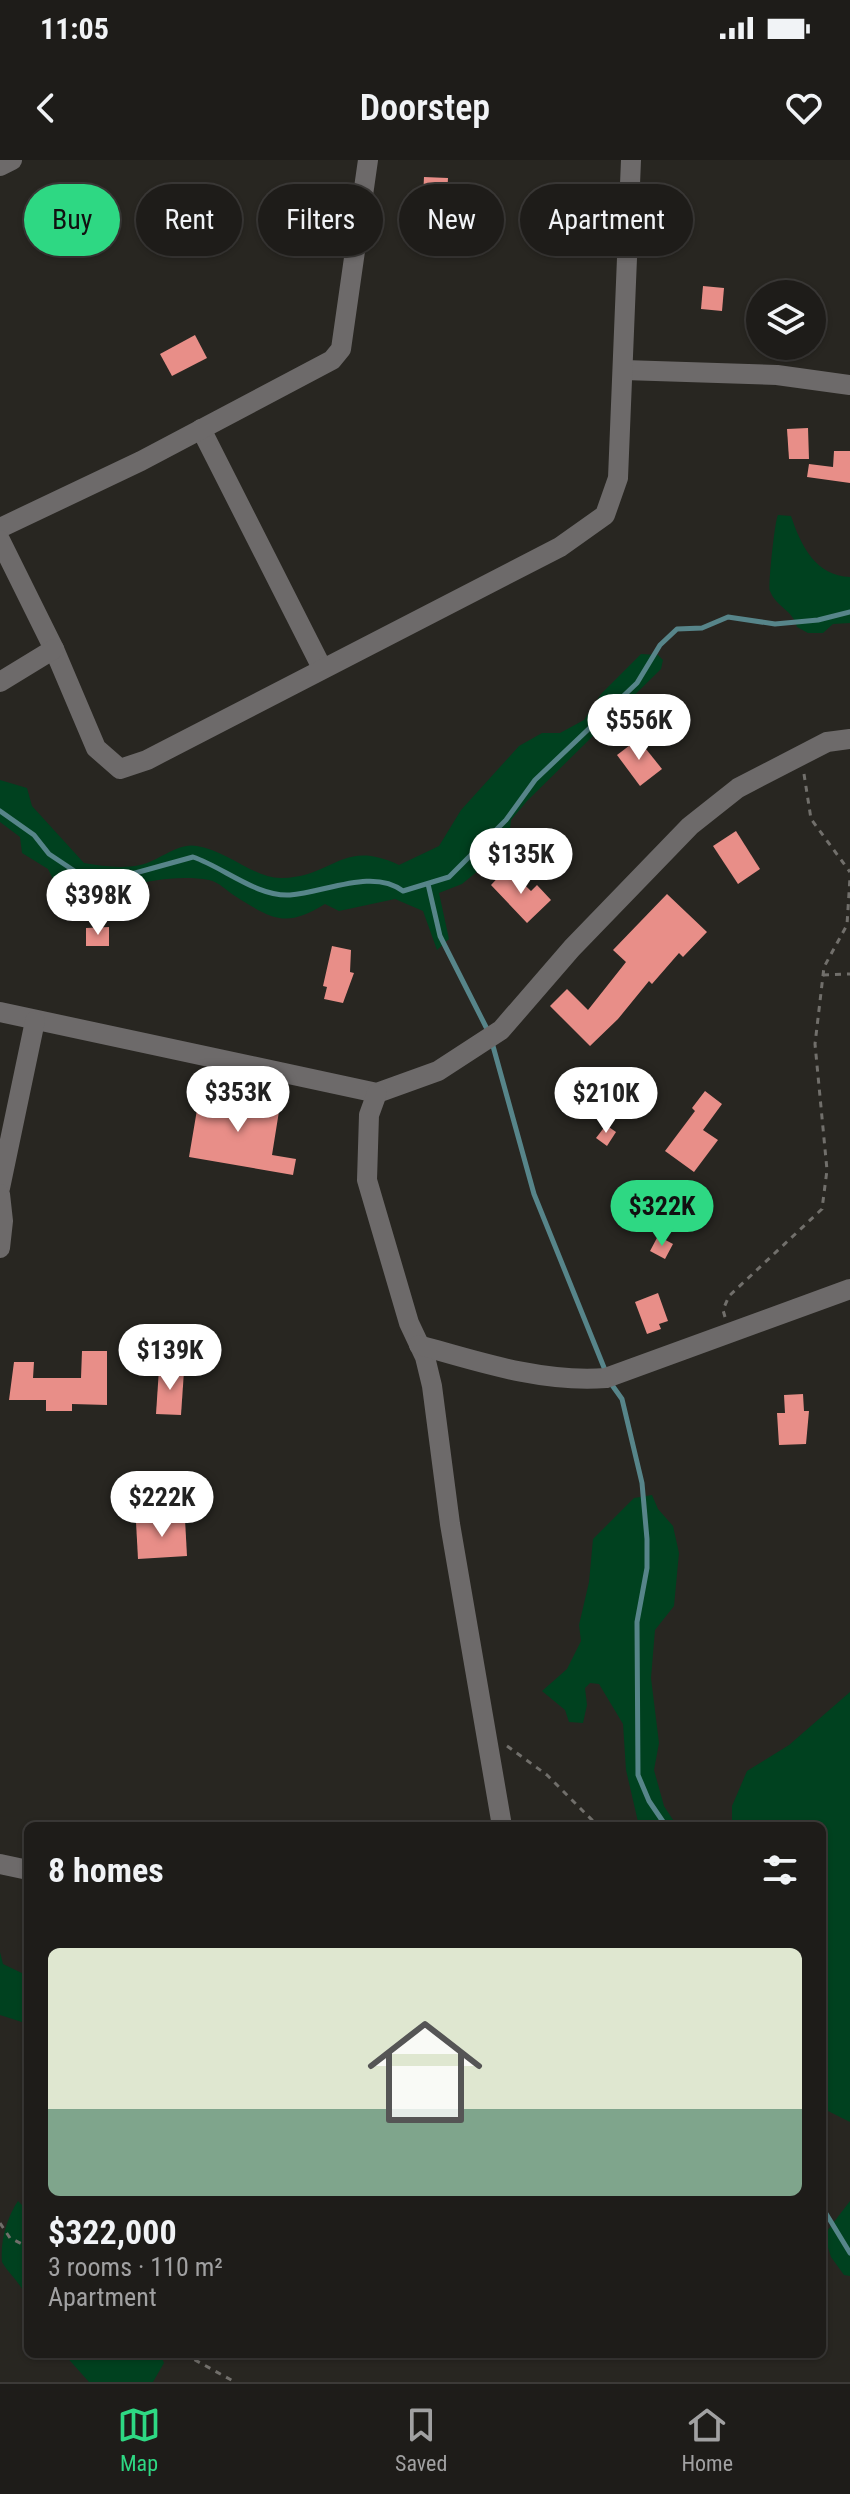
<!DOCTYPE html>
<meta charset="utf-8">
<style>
:root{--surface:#1e1c19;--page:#262522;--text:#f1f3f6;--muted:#a1a1a2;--line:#3c3a38;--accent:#2ed883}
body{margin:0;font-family:"Roboto Condensed",sans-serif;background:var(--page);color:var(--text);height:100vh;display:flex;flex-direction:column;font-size:30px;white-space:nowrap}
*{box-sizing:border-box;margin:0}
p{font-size:26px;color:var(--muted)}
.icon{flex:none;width:44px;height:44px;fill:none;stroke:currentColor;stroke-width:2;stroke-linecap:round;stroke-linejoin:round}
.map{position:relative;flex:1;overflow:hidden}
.panel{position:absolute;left:24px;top:1662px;width:802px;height:536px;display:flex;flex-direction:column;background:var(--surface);border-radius:12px;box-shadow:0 2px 6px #0004,0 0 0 2px var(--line)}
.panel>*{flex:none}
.banner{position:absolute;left:24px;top:24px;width:802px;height:72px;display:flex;gap:16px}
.buttons{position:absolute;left:746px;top:120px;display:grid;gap:16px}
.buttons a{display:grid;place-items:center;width:80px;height:80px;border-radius:50%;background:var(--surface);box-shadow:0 2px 6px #0004,0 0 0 2px var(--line);font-size:40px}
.price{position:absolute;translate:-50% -68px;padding:0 18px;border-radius:28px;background:#fff;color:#222;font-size:26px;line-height:52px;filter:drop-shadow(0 2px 4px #0008)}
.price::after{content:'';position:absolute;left:50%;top:48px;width:24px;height:18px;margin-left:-12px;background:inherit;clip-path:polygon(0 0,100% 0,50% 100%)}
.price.on{background:var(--accent);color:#111}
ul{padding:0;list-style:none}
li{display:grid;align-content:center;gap:16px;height:424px;padding:0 24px}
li+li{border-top:2px solid var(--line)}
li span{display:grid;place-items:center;height:248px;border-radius:12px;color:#555}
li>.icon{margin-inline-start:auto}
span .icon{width:144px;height:144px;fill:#fffc;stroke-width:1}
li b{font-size:34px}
h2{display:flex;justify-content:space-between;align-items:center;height:96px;padding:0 24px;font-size:34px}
.tag{padding:0 28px;border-radius:36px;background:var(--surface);box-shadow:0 2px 6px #0004,0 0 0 2px var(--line);font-size:28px;line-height:72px}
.tag.on{background:var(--accent);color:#111}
.status{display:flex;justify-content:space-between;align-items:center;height:56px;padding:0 40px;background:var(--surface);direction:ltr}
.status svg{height:22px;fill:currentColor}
header{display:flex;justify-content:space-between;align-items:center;height:104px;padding:0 24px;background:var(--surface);font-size:36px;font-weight:600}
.menu{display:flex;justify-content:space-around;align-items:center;height:112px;border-top:2px solid var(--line);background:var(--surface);font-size:22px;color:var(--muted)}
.menu a{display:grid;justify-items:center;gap:4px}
.menu .on{color:var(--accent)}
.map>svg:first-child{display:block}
.green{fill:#00411f}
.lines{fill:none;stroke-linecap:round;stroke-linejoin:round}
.stream{stroke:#57858a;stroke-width:5}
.building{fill:#e88e88}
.path{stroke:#716f6b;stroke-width:3;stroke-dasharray:6 6;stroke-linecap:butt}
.minor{stroke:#6d6a6a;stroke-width:20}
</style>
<div class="status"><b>11:05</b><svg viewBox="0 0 49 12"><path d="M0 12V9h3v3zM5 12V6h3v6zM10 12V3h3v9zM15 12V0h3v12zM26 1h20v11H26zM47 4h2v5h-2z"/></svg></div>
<header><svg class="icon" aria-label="back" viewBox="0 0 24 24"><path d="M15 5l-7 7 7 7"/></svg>Doorstep<svg class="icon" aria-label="heart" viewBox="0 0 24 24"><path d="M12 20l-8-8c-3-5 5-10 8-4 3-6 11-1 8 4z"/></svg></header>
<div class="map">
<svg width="850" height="2222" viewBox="0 0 850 2222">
<rect width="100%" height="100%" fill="#282621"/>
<g class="green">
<path d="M778 355 791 356C801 386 816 416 850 417V463L833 464 823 473H808L797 467C793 450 776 447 770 431 768 425 775 359 778 355Z"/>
<path d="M641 494 658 495 663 500 661 509 527 641 511 660 509 679 501 692 462 724 439 733 449 779 437 790 423 751 395 739 339 751 325 744C286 768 273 760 235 736 227 731 219 722 209 720 158 711 111 735 61 735L48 709 22 693 20 677 0 662V620L27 628 32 646 84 703C103 706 121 709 140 705 159 701 178 682 197 686 228 691 255 719 282 718 334 717 342 678 399 705L439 686 461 650 519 586 542 573H560L584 560 601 534Z"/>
<path d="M652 1335 658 1349 673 1366 679 1393 674 1446 655 1470 651 1518 659 1583 654 1610 664 1646 677 1666H639L626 1610 623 1564 599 1524 590 1523 585 1528 587 1545 583 1563 569 1562 565 1550 542 1531 567 1509 581 1481 579 1465 589 1422 593 1379 634 1338Z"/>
<path d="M850 1532V1962L822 1948V1666H732V1646L747 1611 789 1585Z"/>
<path d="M0 1792 3 1804 28 1816V1864L0 1855Z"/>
<path d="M18 2041 28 2051V2140C19 2120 11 2117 2 2102 0 2081 7 2057 18 2041Z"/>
<path d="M850 2041V2116L844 2115 831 2097 824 2075Z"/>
<path d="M64 2194H160L164 2203 153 2222H89Z"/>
</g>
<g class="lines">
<g class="stream">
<path d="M0 651 34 675 49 694 79 714 128 715 193 697C223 707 257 737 290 735 326 732 373 708 403 731L449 717 506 660 535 620 637 523 660 485 677 469 702 468 728 457 775 464 818 460 850 452"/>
<path d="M428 724 440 776 486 867"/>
<path d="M493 886 534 1034 605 1210"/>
<path d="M612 1225 622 1239 642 1323 647 1379V1408L637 1462 638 1615 649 1641 666 1666"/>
<path d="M822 2047 850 2093"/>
</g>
</g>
<g class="building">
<path d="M424 17 448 18 446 54 414 52 415 37H423Z"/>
<path d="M703 126 724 128 722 151 701 149Z"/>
<path d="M195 175 207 198 172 216 160 194Z"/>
<path d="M808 268 809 299H789L787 269Z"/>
<path d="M834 291H850V323L807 317 809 304 833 307Z"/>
<path d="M638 579 662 609 640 626 617 595Z"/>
<path d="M736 671 760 709 738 724 713 686Z"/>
<path d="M507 708 531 731 537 725 551 740 527 763 491 725Z"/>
<path d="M667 734 707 772 683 797 679 793 652 824 649 821 618 859 590 886 550 846 567 829 588 850 626 802 613 790Z"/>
<path d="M109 767V786H86V768Z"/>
<path d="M332 786 351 790 350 812 354 813 343 843 324 839 327 827 323 826Z"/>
<path d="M705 931 722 944 703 970 718 980 694 1012 665 991 695 951 692 948Z"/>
<path d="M200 932 280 945 272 995 296 999 293 1015 189 997Z"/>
<path d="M606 965 616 972 607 986 596 978Z"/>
<path d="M658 1076 673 1084 665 1099 650 1091Z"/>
<path d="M658 1133 668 1161 659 1164 661 1169 647 1174 635 1142Z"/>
<path d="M82 1191H107V1245L72 1244V1251H46V1240H9L14 1202H34L33 1218H81Z"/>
<path d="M159 1209 184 1211 181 1255 156 1254Z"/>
<path d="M803 1234 804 1251H809L806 1284 779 1285 777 1253H785L784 1235Z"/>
<path d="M185 1359 187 1396 138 1399 136 1362Z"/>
</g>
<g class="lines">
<g class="path">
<path d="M804 614 811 659 850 712"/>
<path d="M823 815 850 814"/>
<path d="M725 1157 723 1150 729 1136 822 1049 827 1010 815 884 824 807 847 765 850 717"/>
<path d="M507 1586 547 1615 598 1666"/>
<path d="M0 2063 10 2078 28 2087"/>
<path d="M184 2194 235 2222"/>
</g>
<g class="minor">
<path d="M0 6 12 0"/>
<path d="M624 210 777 215 850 225"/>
<path d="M201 269 322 508"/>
<path d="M0 368 141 301 332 200 341 189 368 0"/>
<path d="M0 380 54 489 96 588 120 609 147 600 560 387 605 355 618 318 631 0"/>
<path d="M0 522 54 489"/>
<path d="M0 852 377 933 438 911 501 870 572 788 690 666 738 628 827 582 850 579"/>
<path d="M377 933 369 955 367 1020 409 1163 425 1197 432 1226 450 1364 502 1666"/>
<path d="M0 1028 35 861"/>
<path d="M0 1034 3 1061 0 1088"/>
<path d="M419 1185C479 1202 543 1223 606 1218L850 1129"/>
<path d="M0 1704 28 1710"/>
</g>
</g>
</svg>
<div class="buttons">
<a><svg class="icon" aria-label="layers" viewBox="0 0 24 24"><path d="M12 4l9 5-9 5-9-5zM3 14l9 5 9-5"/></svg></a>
</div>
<b class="price" style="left:639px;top:602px">$556K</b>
<b class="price" style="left:521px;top:736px">$135K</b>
<b class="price" style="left:98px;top:777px">$398K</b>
<b class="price" style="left:238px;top:974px">$353K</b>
<b class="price" style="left:606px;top:975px">$210K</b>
<b class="price on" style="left:662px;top:1088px">$322K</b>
<b class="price" style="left:170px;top:1232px">$139K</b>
<b class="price" style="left:162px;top:1379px">$222K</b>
<div class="banner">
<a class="tag on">Buy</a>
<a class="tag">Rent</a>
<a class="tag">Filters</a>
<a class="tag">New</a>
<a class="tag">Apartment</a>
</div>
<section class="panel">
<h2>8 homes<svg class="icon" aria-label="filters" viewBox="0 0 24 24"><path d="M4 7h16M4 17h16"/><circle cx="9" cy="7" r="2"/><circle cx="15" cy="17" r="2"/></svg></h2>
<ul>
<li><span style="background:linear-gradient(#dfe7d0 65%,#7fa58c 0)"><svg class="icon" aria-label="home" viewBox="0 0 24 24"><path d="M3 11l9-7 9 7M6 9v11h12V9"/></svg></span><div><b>$322,000</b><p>3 rooms · 110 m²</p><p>Apartment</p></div></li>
</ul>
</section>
</div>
<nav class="menu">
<a class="on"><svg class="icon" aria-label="map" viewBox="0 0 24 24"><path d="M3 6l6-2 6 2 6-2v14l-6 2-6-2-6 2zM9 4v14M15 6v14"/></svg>Map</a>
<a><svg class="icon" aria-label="saved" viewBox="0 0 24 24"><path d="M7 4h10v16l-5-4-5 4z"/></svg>Saved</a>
<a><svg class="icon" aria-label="home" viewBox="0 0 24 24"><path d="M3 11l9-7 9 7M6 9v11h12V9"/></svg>Home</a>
</nav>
